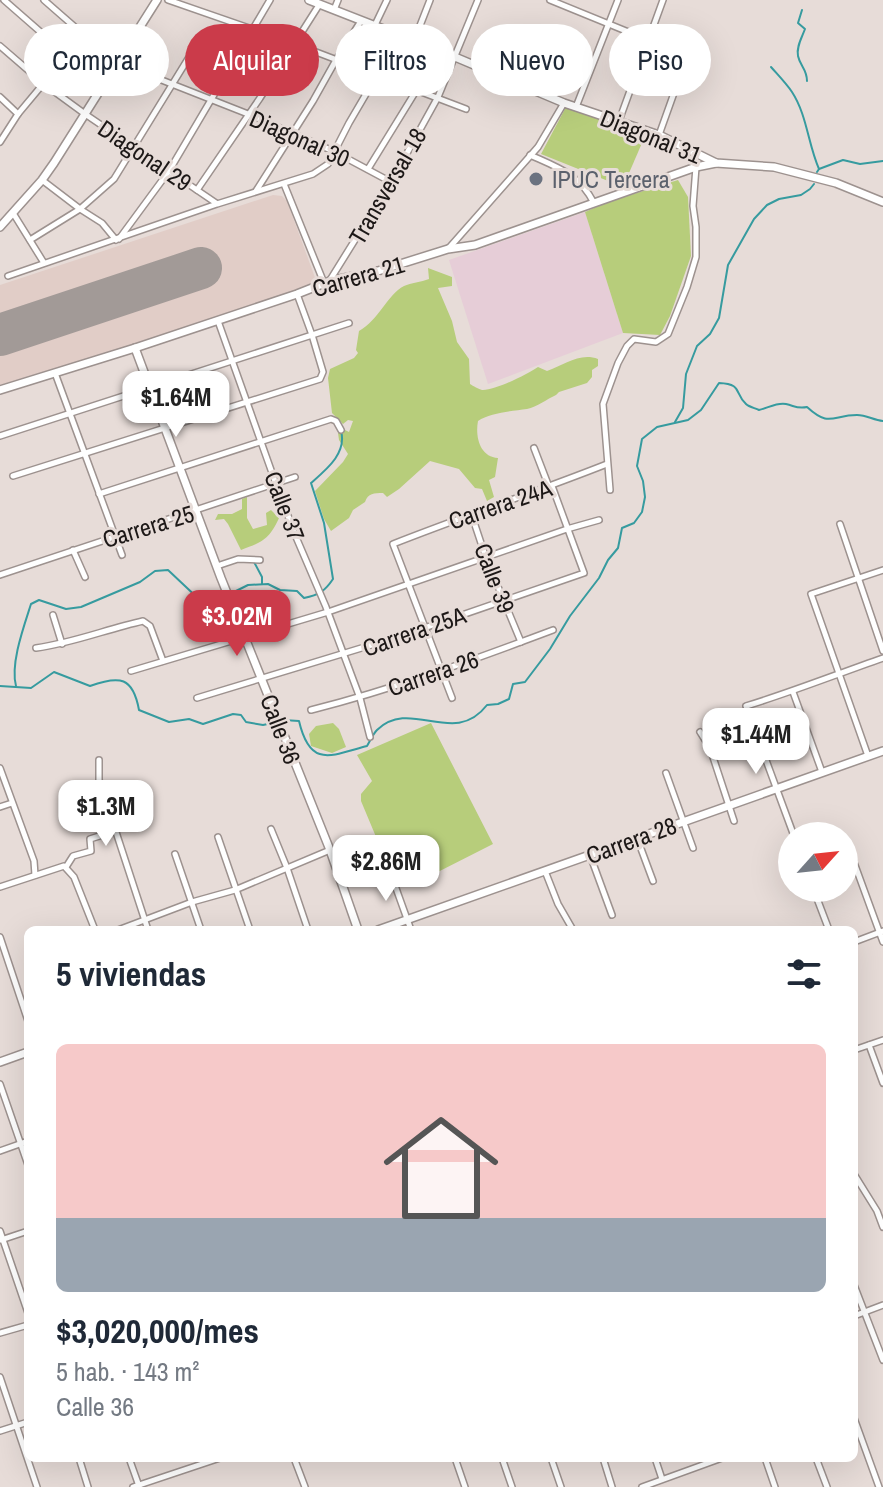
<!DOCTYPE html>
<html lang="es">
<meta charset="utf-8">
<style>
:root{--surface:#fff;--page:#f2f2f3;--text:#1f2937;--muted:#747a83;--accent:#cb3b4a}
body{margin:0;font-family:"Archivo Narrow",sans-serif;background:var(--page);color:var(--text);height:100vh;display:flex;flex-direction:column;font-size:30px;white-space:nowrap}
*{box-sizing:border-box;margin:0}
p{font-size:26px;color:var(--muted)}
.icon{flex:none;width:44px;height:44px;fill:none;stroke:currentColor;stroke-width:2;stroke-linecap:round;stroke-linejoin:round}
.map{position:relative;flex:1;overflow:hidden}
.drawer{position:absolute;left:24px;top:926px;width:834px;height:536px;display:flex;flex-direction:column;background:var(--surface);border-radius:12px;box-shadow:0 8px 32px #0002}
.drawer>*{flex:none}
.guide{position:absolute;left:24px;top:24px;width:836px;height:72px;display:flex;gap:16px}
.needle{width:52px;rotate:63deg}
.fabs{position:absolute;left:778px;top:822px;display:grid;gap:16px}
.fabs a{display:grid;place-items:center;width:80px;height:80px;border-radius:50%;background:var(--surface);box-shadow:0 8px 32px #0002;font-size:40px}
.price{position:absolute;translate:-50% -68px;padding:0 18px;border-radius:16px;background:#fff;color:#222;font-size:26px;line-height:52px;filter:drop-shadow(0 2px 4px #0008)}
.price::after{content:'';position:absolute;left:50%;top:48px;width:24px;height:18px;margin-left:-12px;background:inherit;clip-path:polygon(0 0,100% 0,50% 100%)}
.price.selected{background:var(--accent);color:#fff}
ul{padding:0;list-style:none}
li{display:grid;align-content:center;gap:16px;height:424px;padding:0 32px}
li span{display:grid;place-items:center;height:248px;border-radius:12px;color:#555}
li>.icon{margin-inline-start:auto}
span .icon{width:144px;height:144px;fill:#fffc;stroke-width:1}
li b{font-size:34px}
h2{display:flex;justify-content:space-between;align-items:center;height:96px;padding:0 32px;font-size:34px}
.tag{padding:0 28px;border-radius:36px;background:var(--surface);box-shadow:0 8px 32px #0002;font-size:28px;line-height:72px}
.tag.selected{background:var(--accent);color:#fff}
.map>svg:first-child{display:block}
.built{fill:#e1cdc7}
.industrial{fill:#e6cdd7}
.green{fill:#b7cd7b}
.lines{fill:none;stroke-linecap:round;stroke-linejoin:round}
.stream{stroke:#369b9f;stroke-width:2}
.runway{stroke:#a29a97;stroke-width:42}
.street-casing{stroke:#9d928f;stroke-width:8}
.secondary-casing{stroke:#9d928f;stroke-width:10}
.street{stroke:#fff;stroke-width:5}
.secondary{stroke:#fff;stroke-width:7}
.worship-dot{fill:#6b7280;stroke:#e7dcd8;stroke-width:3}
.labels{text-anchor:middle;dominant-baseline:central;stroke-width:6;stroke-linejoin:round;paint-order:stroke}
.street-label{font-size:24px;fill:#1d1817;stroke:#e7dcd8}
.worship-label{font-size:24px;fill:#5b616d;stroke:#e7dcd8;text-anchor:start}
</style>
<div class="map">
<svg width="883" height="1487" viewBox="0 0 883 1487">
<rect width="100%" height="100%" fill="#e7dcd8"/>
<path class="built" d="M273 195 282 196 287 201 317 283 167 334 0 385V285Z"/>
<path class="industrial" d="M585 212 623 333 488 384 449 260Z"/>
<g class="green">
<path d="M566 107 645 136 623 187 541 154Z"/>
<path d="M678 180 688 197 691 256 670 316 660 335 623 333 585 212 608 202Z"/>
<path d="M428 268 452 277V286L438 288 452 321 457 342 469 359 470 384C473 386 479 389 482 390 494 391 528 374 538 367L547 371C564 365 580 352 598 359V366L592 370V377L587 383 559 392 556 395C547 399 537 407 527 409 512 411 490 413 478 421 475 437 480 457 498 458L495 477 489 480 494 497 487 501 482 489 475 488 459 469 430 461 399 489 387 497 383 493C374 493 368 493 365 502L353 510 349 518 331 531 324 519 315 491 343 462 348 454 339 440 338 433 345 430 349 432 353 421 348 420 343 424 332 413 328 378 330 369 354 358 358 353 356 350 359 331C379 320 387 295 404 286 411 283 421 282 429 279Z"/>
<path d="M247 497V518L253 529 267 525 266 513 271 510 279 518C269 540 262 542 241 550L228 524 224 519 215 520 218 514H232L242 509V499Z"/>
<path d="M333 723 339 729 346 747 332 753 311 746 309 734 316 726Z"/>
<path d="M431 723 493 844 424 879 422 875 417 877 415 872 434 861 430 854 426 855 422 844 411 847 405 839 391 845 379 844 361 801V794L372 781 357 755Z"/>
</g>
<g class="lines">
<g class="stream">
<path d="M802 10 798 23 805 29C802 37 796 47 798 56 800 66 807 69 807 81"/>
<path d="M771 67C778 75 786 83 792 92 807 115 808 144 819 169"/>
<path d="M817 172 819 169 843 160 860 164 883 161"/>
<path d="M675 422 683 408 686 374 697 346 710 334 719 318 728 265 754 219 767 205 779 199 801 195 810 189 814 184"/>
<path d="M254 562 262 577V584"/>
<path d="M230 594 248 585 268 584 280 590 297 591 304 598C319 595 325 591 333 579L324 523 311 483C327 469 347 453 341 431"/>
<path d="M0 686 31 688 54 672 90 686C120 675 133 677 139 710L169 722 189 719 203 724 233 714 241 715 246 722 263 725 277 722"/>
<path d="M16 686C10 664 24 626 31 604L39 600 66 609 81 607 140 582 155 571 168 570 203 603C212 605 218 604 225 598"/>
<path d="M283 720 299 721C310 768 330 756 367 746 370 741 373 734 377 730 411 697 454 748 487 705L498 704 509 699 513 684 525 682 550 649 570 616 599 578 608 560 618 548 622 528 634 523 642 512 645 497 643 481 637 466 642 439 657 427 688 420 701 410 719 383C743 384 734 393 746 404 749 407 755 408 759 410 768 408 777 402 786 404 795 406 797 409 807 407 830 428 832 415 857 415 867 415 873 420 883 421"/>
</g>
<path class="runway" d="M0 335 201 268"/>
<g class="street-casing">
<g id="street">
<path d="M4 0 68 56"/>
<path d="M44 0 84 35 126 66 248 114 333 151 391 182"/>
<path d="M168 0 295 44 466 109"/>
<path d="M550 0 648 40 682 56 674 93 659 135"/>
<path d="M334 10 338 0"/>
<path d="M375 25 387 0"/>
<path d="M414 41 430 0"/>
<path d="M0 46 44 84 85 114 216 203"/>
<path d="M495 74 510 38"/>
<path d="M0 97 18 114"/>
<path d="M576 107 618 0"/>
<path d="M619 121 663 0"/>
<path d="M0 142 18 114 84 35"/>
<path d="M530 155C559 168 579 174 594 203"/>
<path d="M368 169 416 91"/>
<path d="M42 180 80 209 102 223 116 240"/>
<path d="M284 184 324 283"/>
<path d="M197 190 260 98 319 5"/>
<path d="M256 191 313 101 336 60 361 21"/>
<path d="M13 213 44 263"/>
<path d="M119 239 169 171 270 0"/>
<path d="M30 240 80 209 114 179 194 49"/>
<path d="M449 248 538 147 564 103"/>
<path d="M8 276 217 204 313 174 328 164 349 123 400 36"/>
<path d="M330 280 391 182 438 97 478 0"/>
<path d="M218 321 276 484 296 537 326 607 360 698 370 737"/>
<path d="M55 373 122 555"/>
<path d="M0 436 349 323"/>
<path d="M534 448 549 487"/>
<path d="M13 476 320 379 323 372 312 335 297 294"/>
<path d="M610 490 603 404 618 363 627 346 634 339 656 342 668 334 687 287 696 257V227L693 206 696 167"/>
<path d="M99 494 331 419 336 421 341 430"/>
<path d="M471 513 486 558 521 642"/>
<path d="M840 524 883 651"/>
<path d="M73 550 85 577"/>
<path d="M217 566 238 559 260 560"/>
<path d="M0 575 295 477"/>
<path d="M53 615 62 644"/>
<path d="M36 648C73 643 107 629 143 621L150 626 163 661"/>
<path d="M131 671 328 612 567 529 599 520"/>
<path d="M793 692 822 772"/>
<path d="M197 698 401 636 584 573 552 486"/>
<path d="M452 698 393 544C464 516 536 492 607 464"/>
<path d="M311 710C394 689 473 660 553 630"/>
<path d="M700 732 710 748 734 821"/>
<path d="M868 756 811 594 883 570"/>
<path d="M99 760V780L148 930"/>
<path d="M0 768 34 861 35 875"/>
<path d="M666 773 693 848"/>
<path d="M0 807 12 803"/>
<path d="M271 829 287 868 308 930"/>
<path d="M794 836 746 706C792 692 837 674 883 658"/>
<path d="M218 837 250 930"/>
<path d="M637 838 653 881"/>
<path d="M844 852 852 857 883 942"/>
<path d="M175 854 201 930"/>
<path d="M590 855 612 915"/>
<path d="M388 866 411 930"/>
<path d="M66 867 73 856 91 851 90 839 115 831"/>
<path d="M545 871 558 904 573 930"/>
<path d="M0 887 64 866 74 877 95 930"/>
<path d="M813 888 829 930"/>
<path d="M118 930 192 902 235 890 330 850"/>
<path d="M0 937 28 1021"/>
<path d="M854 942 883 931"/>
<path d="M869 1045 883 1083"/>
<path d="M854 1050 883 1040"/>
<path d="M0 1084 28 1165"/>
<path d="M0 1151 28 1141"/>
<path d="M854 1174 877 1211 883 1227"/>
<path d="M0 1231 28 1313"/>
<path d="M1 1240 28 1231"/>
<path d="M854 1285 883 1360"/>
<path d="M854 1316 883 1305"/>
<path d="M0 1333 28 1325"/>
<path d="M0 1377 37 1487"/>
<path d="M854 1418 879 1487"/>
<path d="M0 1431 28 1422"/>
<path d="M79 1458 88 1487"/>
<path d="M129 1458 139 1486"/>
<path d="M294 1458 305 1487"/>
<path d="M455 1458 465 1487"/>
<path d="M502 1458 512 1487"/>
<path d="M551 1458 561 1487"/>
<path d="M603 1458 612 1487"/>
<path d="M655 1458 662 1479"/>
<path d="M765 1458 775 1487"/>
<path d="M816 1458 827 1487"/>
<path d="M133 1487 220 1458"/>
<path d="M642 1487 722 1458"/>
</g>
</g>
<g class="secondary-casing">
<g id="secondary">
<path d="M309 0 455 57 564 103 659 135 716 163 774 167 836 183 883 202"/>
<path d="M0 227 42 180 54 163 157 0"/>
<path d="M135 348 221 578 330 850 358 930"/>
<path d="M0 390 135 348 297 294 330 281 378 271 448 249 475 245 696 167 716 163"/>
<path d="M378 930 883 751"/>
<path d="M0 1062 28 1052"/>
</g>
</g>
<use href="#street" class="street"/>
<use href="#secondary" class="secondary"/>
</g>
<circle class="worship-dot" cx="536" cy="179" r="8"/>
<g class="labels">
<g class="street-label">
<text transform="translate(651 136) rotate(22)">Diagonal 31</text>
<text transform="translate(300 138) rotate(24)">Diagonal 30</text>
<text transform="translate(145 155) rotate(34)">Diagonal 29</text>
<text transform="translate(387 186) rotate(-60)">Transversal 18</text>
<text transform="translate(358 276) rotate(-16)">Carrera 21</text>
<text transform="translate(500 504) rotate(-19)">Carrera 24A</text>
<text transform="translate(285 506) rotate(69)">Calle 37</text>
<text transform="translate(148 526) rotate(-17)">Carrera 25</text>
<text transform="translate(495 578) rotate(69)">Calle 39</text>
<text transform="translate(414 631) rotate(-19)">Carrera 25A</text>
<text transform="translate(433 673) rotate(-19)">Carrera 26</text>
<text transform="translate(281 729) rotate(69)">Calle 36</text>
<text transform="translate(631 840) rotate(-20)">Carrera 28</text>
</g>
<g class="worship-label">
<text x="552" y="179">IPUC Tercera</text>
</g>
</g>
</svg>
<div class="fabs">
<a><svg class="needle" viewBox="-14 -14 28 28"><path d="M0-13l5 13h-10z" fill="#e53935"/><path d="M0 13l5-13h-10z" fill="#747a83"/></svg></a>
</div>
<b class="price" style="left:176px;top:439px">$1.64M</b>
<b class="price selected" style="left:237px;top:658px">$3.02M</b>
<b class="price" style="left:756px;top:776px">$1.44M</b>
<b class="price" style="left:106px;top:848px">$1.3M</b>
<b class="price" style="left:386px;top:903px">$2.86M</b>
<div class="guide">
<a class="tag">Comprar</a>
<a class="tag selected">Alquilar</a>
<a class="tag">Filtros</a>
<a class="tag">Nuevo</a>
<a class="tag">Piso</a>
</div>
<section class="drawer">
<h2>5 viviendas<svg class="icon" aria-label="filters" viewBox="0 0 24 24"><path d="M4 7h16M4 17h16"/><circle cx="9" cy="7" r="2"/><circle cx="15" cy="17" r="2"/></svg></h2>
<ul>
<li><span style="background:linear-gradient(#f6c9c9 70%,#9aa5b1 0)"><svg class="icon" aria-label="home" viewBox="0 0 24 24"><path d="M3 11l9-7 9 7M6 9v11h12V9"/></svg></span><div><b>$3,020,000/mes</b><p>5 hab. · 143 m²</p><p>Calle 36</p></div></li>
</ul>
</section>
</div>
